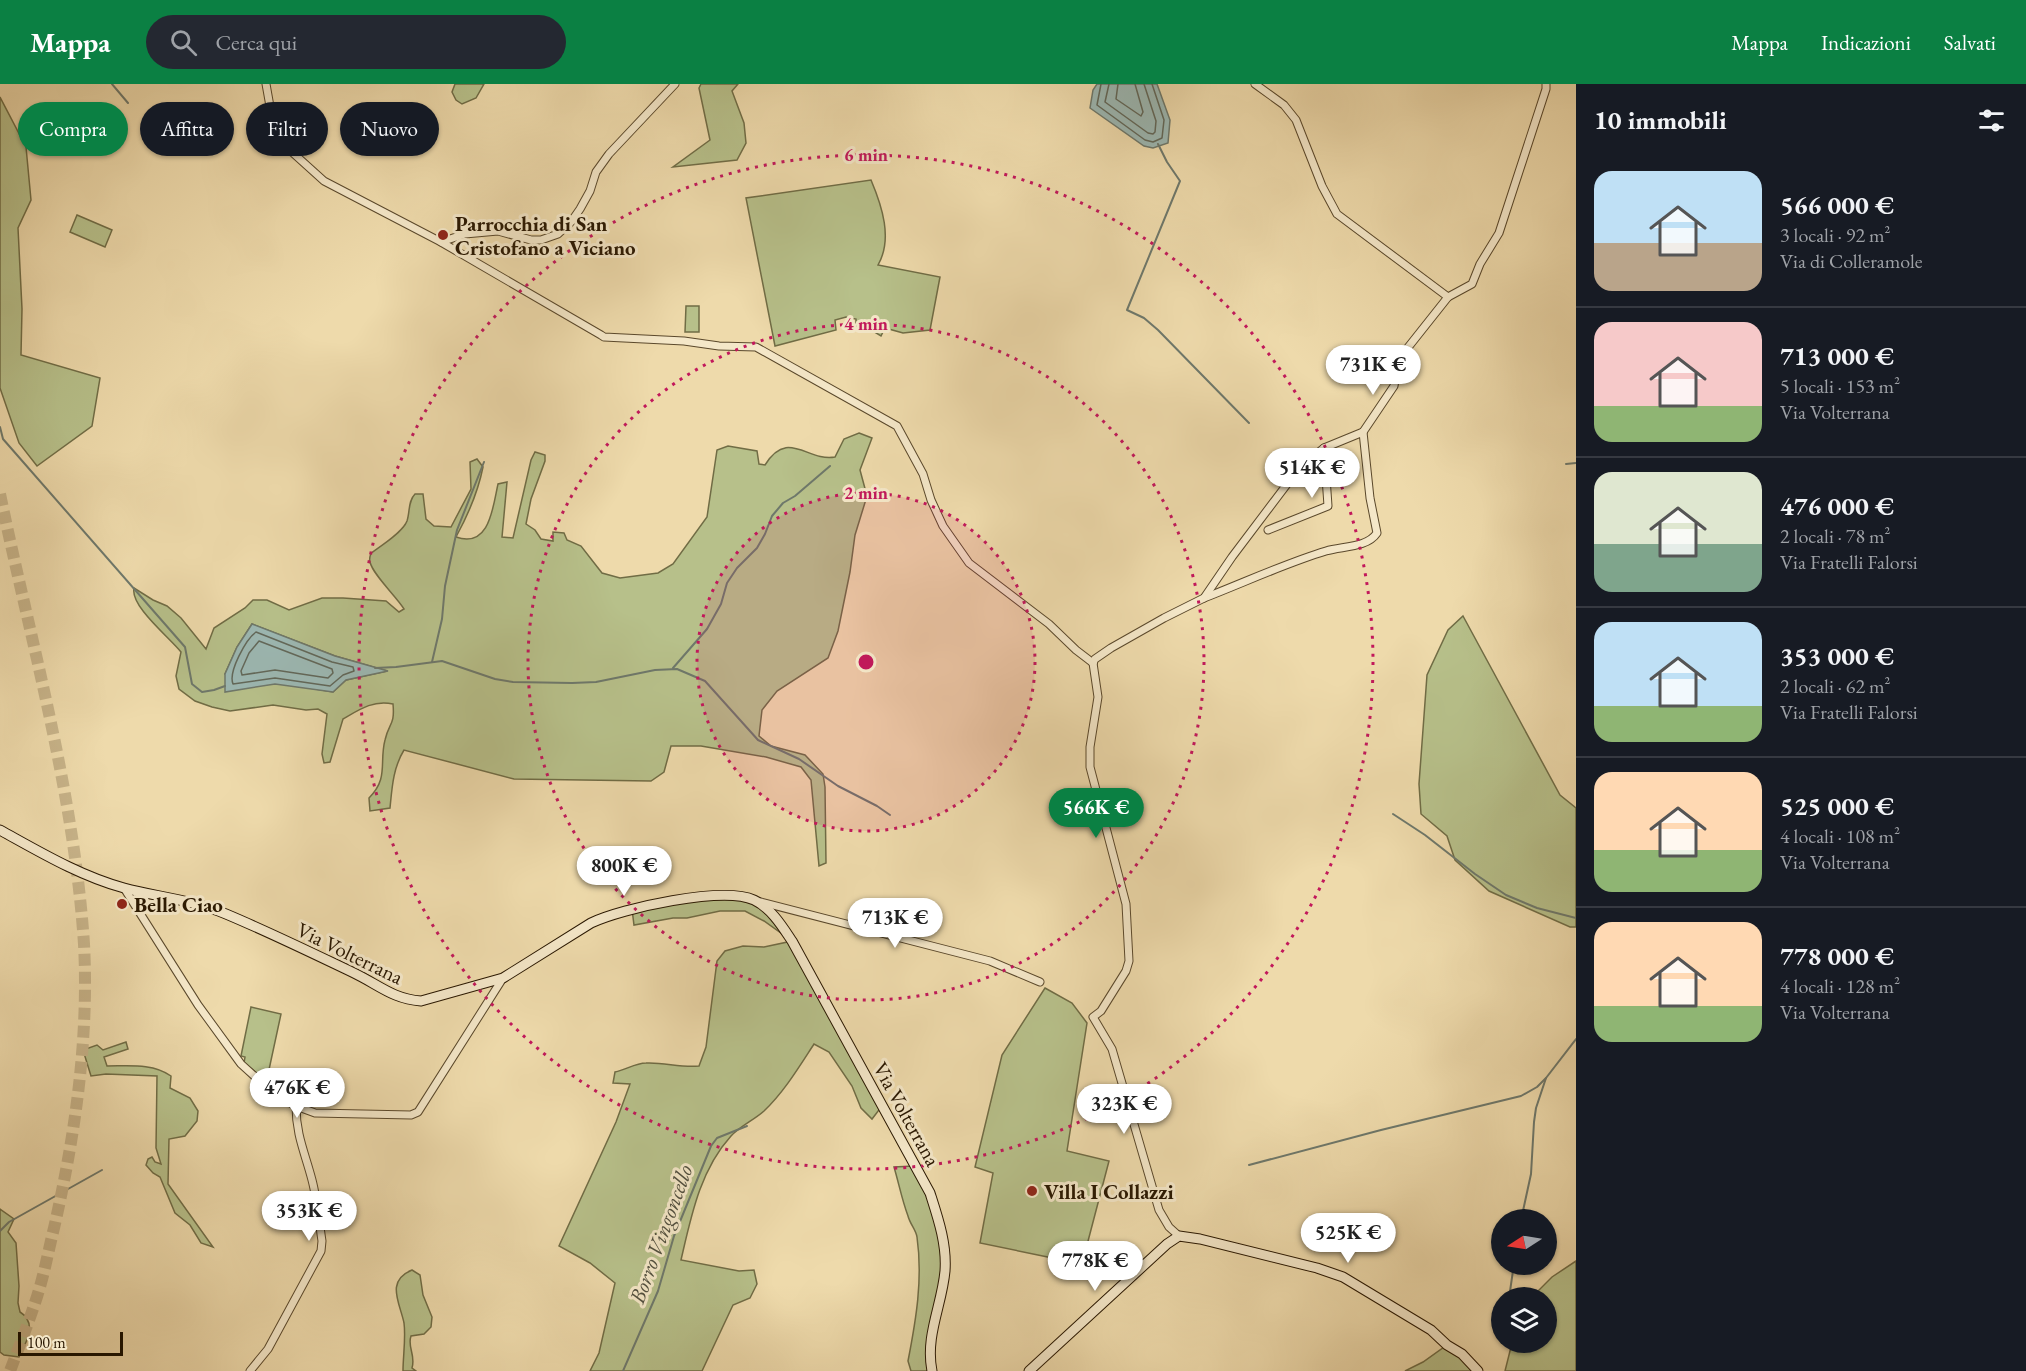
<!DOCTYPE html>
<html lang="it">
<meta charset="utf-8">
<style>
:root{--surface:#171b24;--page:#242831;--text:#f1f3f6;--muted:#9ea1a6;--line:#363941;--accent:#0b8043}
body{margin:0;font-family:"EB Garamond",serif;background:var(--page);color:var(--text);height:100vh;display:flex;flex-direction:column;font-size:22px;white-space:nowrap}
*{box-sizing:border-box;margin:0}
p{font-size:20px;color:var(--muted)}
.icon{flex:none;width:33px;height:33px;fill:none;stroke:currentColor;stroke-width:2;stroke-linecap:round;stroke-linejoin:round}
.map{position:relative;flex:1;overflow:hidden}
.details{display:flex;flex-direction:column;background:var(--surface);width:450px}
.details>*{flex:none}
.top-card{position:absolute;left:18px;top:18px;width:570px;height:54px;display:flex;gap:12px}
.needle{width:39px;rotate:258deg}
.tools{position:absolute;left:1491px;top:1125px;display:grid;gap:12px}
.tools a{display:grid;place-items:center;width:66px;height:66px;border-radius:50%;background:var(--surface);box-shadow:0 2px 4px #0004;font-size:30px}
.scale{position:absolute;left:18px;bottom:15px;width:105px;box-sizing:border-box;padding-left:6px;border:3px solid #291700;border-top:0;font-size:16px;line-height:21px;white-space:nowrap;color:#291700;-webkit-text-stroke:4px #f4e7c8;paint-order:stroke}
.price{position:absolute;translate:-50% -51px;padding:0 14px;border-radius:21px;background:#fff;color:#222;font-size:20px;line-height:39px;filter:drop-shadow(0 2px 3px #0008)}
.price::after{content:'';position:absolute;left:50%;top:36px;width:18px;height:14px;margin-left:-9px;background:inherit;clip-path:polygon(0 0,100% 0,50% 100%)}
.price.selected{background:var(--accent);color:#fff}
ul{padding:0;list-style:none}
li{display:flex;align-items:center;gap:18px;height:150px;padding:0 18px}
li+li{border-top:2px solid var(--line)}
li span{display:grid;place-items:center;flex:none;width:168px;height:120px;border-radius:18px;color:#555}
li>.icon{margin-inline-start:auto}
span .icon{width:72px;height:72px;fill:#fffc;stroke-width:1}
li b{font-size:26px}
h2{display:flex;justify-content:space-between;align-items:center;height:72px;padding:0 18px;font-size:26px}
.chip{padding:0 21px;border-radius:27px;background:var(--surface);box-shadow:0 2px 4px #0004;font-size:21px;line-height:54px}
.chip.selected{background:var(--accent);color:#fff}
header{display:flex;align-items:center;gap:36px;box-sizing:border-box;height:84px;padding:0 30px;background:var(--accent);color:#fff}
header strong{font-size:28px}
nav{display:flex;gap:33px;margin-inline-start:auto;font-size:21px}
.search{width:420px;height:54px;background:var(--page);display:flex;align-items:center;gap:15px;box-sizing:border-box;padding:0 21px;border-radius:33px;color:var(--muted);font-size:22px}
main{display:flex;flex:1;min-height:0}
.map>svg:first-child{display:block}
.green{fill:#b7c08a;stroke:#706c45;stroke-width:1.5;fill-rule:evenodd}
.water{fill:#9cb8b3;stroke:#6e786b;stroke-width:1.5}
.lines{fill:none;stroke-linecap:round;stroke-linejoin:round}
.shore{stroke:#62685a;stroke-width:1.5}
.stream{stroke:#6e786b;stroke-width:2}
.motorway-tunnel{stroke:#c7b389;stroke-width:12;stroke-dasharray:12 6;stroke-linecap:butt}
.minor-casing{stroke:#5a482b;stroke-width:9}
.secondary-casing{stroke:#291700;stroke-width:11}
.minor{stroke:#f4e7c8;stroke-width:7}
.secondary{stroke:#f4e7c8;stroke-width:9}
.ring{fill:none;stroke:#c2185b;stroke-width:3;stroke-dasharray:3 6}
.poi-dot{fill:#8f2418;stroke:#f4e7c8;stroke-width:2}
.labels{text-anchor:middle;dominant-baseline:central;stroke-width:6;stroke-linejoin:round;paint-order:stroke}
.poi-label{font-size:21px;font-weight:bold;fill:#291700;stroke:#f4e7c8;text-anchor:start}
.street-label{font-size:21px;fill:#291700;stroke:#f4e7c8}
.water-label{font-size:22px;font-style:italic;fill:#514f3f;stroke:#f4e7c8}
.centre{fill:#c2185b;stroke:#f4e7c8;stroke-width:3}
.ring-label{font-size:18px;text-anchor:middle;font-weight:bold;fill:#c2185b;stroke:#f4e7c8;stroke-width:6;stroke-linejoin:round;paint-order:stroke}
</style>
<header>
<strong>Mappa</strong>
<div class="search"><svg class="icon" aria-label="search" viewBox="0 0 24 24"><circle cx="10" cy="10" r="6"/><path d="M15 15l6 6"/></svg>Cerca qui</div>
<nav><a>Mappa</a><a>Indicazioni</a><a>Salvati</a></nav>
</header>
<main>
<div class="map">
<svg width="1576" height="1287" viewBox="0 0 1576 1287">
<rect width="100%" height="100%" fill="#eedaab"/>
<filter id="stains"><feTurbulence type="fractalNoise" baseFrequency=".00333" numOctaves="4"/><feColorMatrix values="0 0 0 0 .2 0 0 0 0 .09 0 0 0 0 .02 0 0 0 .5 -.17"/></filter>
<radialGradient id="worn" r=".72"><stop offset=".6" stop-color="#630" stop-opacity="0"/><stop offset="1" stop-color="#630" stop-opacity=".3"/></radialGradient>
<g class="green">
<path d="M455 0H484L476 14 462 20 456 16 452 8Z"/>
<path d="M701 0H738L732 7 744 39 746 59 737 76 673 83 710 56 699 4Z"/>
<path d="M0 13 26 63 31 116 18 144 22 225 21 271 100 294 92 342 37 382 19 359 0 304Z"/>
<path d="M871 96C882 122 893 155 878 181L940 193 930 246 903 249 885 244 881 252 868 244 856 242V235L846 233 835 236 836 246 775 262 746 114Z"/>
<path d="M77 131 112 146 105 163 70 148Z"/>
<path d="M686 222H699V248H685Z"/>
<path d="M859 349 872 354 860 386 867 412 855 451 850 488 838 547 828 574 777 607 762 626 759 652 771 662 805 671 823 690 825 703 826 779 819 782 811 696 801 683 766 673 701 662H671L664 688 651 697 514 695 404 666C393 684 392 704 390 724L370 727 369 714C389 694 379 679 385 656 389 638 395 642 393 620 373 616 360 625 343 635L330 678 324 679 322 670 327 630 318 625 306 626 273 621 230 627 212 623 195 617 179 605 176 592 181 568C169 553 130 522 134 504L153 516 167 522 181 534 206 565 214 544 245 524 253 516H267L289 526 322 514H343L386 517 399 528 404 525C396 512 373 491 370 478 369 475 370 472 371 469 381 462 403 448 407 437 410 428 408 417 415 410H423L426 435 434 442 451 443 471 405 470 378 477 375 483 383C478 408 468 431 456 453 490 465 493 422 498 400L507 398 502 453 513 454 531 376 535 368 545 371V377L531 415 526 440 535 446 541 455 553 457V448L564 449 567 456 581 462 602 489 620 494 658 489 673 480 707 433 717 366 728 362 757 367 759 380 765 381C788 344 807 378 835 373L844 355ZM252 540 335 572 387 587 346 596 333 608 225 590 237 563Z"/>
<path d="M1463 532 1560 711 1576 724V843H1570L1489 807 1455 776 1447 752 1421 730 1419 700 1427 591 1448 546Z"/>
<path d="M721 812C760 813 772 826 792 857L882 1022 872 1035 861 1024 852 1002 829 968 814 960C799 983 784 1008 764 1027 754 1036 740 1042 731 1052 700 1086 691 1133 681 1176L739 1187 754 1186 757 1200 750 1214 733 1221 702 1287H590L599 1269 615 1199 590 1179 559 1162 616 1038 630 1000 613 999 615 988C626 986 635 979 646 979 664 978 681 984 699 982L706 963 717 877 725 867 743 862 764 863 792 857 764 837 745 827H720L687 834H673L634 841 632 825 685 815Z"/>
<path d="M1045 904 1072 919 1087 939 1067 1067 1109 1077 1082 1180 980 1159 993 1089 975 1083 1002 971Z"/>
<path d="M251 923 281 930 267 995 263 994 244 979 245 973 241 972Z"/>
<path d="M126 958 128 965 104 973 107 982C129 982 153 979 171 992L170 1004 190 1014 198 1027 197 1037 185 1052 169 1055 168 1100 213 1163 201 1159 190 1141 175 1129 160 1093 153 1089 146 1081 148 1075 152 1073 155 1078 161 1080 156 1064 157 992 106 990 91 992 83 966 97 961 103 966Z"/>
<path d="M914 1082 930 1109 945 1170 931 1251 932 1287H911L908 1277C916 1236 923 1195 917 1153 916 1146 910 1140 908 1132 902 1116 899 1100 894 1083Z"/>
<path d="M0 1125 14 1135 8 1148 16 1159 19 1202 18 1219 20 1228C38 1239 26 1259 19 1273L4 1271 0 1268Z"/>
<path d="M1576 1177V1287H1505L1512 1259 1546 1258V1214L1532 1213 1552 1193Z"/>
<path d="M412 1186 420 1191 423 1211 432 1233 431 1243 424 1250 411 1252C407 1263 416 1271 412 1284L416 1287H403C403 1272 406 1254 404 1239 400 1219 385 1197 412 1186Z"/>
<path d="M1447 1261 1478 1287H1405L1423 1278Z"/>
</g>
<g class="water">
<path d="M1097 0H1157L1170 36 1168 59 1153 64 1144 62 1090 24 1093 6Z"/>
<path d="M252 540 335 572 388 587 346 596 333 608 275 600 225 608V590L237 563Z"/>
</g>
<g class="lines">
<g class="shore">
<path d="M1101 0 1097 21 1145 56 1153 58 1162 54 1164 36 1152 0"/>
<path d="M1109 0 1105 18 1148 49 1153 50 1155 48 1156 37 1144 0"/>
<path d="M1118 0 1116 15 1141 32 1143 28 1135 0"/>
<path d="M256 548 332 578 353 583 354 587 343 591 330 602 275 594 233 600C228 588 246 555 256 548Z"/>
<path d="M259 557 332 585 333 589 328 594 275 586 242 591 241 587 249 569Z"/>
</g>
<g class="stream">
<path d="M112 0 128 19"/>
<path d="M1158 60 1167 78 1180 97 1127 226 1144 234 1158 246 1249 339"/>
<path d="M0 343 3 355 185 563 192 600 202 608 214 606 225 602"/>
<path d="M1566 380 1576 379"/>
<path d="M432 578 442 535 445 502 457 446 484 378"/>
<path d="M375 584 396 583 442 577 495 595 513 598 572 599 596 598 655 586 677 585 705 597 758 656 799 675 838 702 877 722 890 731"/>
<path d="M673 584 707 545 721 520 727 499 737 484 757 464 765 450 772 432 783 419 795 412 830 382"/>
<path d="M1393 730 1425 751 1475 790 1506 811 1537 824 1576 834"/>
<path d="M1249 1081 1381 1046 1521 1012 1537 1003 1546 994"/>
<path d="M1521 1136 1531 1090 1534 1038 1536 1024 1546 994 1576 955"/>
<path d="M0 1147 9 1138 102 1086"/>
<path d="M1509 1214 1514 1180"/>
<path d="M623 1287 658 1207 674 1152 711 1062 717 1054 747 1042"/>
</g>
<path class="motorway-tunnel" d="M0 410C31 559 74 708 84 860 89 955 75 1052 54 1144 49 1164 45 1186 39 1206 31 1233 20 1260 10 1287"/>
<g class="minor-casing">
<g id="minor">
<path d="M266 0 271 28 293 69 324 97 441 158 601 251 604 253 684 257 719 262 756 263 897 342 923 390 931 416 943 442 969 479 1049 540 1076 566 1093 579"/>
<path d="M441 158 465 150 498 147 531 156H541L558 150 571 138 580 125 590 107 596 88 609 70 675 0"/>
<path d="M1448 213 1472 200 1480 180 1499 149 1546 5V0"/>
<path d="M1268 446 1328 422 1324 364"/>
<path d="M1204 514C1243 499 1286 479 1326 467 1342 462 1367 464 1377 449L1370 414 1363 348"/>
<path d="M1093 579 1095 575 1111 564 1164 534 1204 514 1232 473 1300 383 1324 364 1363 348 1394 302 1398 278 1402 271 1448 213 1337 130 1322 102 1296 36 1284 21 1255 0"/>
<path d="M1093 579 1098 613 1090 663V683L1126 820 1129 877 1126 887 1101 927 1093 933 1112 965 1159 1126 1169 1143 1179 1152"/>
<path d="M124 804 198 921 241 980 274 1010 296 1022 315 1029 411 1031 418 1028 503 894"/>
<path d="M761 818 990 877 1040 898"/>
<path d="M250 1287 268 1265 321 1167 322 1157C319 1137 317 1115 312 1096 305 1069 296 1051 296 1022"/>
</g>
</g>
<g class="secondary-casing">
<g id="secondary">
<path d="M0 746C40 768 80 792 124 804 158 813 193 816 226 830 269 848 312 869 354 889 379 901 393 915 421 917L503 894 591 839C622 824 723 802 754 816 771 824 782 842 792 857L930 1109C938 1134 947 1160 945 1187 942 1221 925 1252 932 1287"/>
<path d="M1029 1287 1167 1160 1179 1152 1200 1155 1317 1184 1343 1193 1431 1246 1447 1261 1462 1270 1478 1287"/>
</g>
</g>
<use href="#minor" class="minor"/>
<use href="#secondary" class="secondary"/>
</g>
<circle cx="866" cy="578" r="169" fill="#c2185b" fill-opacity=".12"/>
<g class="ring">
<circle cx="866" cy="578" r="169"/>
<circle cx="866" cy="578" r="338"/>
<circle cx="866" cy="578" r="507"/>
</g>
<g class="poi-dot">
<circle cx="443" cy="151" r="6"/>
<circle cx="122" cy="820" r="6"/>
<circle cx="1032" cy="1107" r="6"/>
</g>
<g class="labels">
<g class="poi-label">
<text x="455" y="139">Parrocchia di San<tspan x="455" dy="24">Cristofano a Viciano</tspan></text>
<text x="134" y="820">Bella Ciao</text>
<text x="1044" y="1107">Villa I Collazzi</text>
</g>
<g class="street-label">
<text transform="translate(350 869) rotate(26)">Via Volterrana</text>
<text transform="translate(907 1030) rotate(61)">Via Volterrana</text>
</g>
<g class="water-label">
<text transform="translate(661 1150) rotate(-70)">Borro Vingoncello</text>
</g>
</g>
<circle cx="866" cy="578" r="9" class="centre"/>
<g class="ring-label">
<text x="866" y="77">6 min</text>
<text x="866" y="246">4 min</text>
<text x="866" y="415">2 min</text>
</g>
<rect width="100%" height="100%" filter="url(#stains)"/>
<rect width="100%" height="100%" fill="url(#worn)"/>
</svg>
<div class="tools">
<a><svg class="needle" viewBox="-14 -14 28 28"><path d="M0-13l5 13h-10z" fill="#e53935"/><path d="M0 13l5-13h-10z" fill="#9ea1a6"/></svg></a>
<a><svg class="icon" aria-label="layers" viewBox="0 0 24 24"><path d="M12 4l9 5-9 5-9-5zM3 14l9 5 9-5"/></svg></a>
</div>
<div class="scale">100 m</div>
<b class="price" style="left:1373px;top:312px">731K €</b>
<b class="price" style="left:1312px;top:415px">514K €</b>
<b class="price selected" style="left:1096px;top:755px">566K €</b>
<b class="price" style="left:624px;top:813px">800K €</b>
<b class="price" style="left:895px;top:865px">713K €</b>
<b class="price" style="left:297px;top:1035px">476K €</b>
<b class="price" style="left:1124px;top:1051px">323K €</b>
<b class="price" style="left:309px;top:1158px">353K €</b>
<b class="price" style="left:1348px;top:1180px">525K €</b>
<b class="price" style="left:1095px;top:1208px">778K €</b>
<div class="top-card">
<a class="chip selected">Compra</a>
<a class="chip">Affitta</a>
<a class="chip">Filtri</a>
<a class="chip">Nuovo</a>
</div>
</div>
<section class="details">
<h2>10 immobili<svg class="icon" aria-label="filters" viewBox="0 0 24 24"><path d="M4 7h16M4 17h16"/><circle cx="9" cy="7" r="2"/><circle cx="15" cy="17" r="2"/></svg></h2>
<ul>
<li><span style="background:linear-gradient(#bfe0f5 60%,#b9a48a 0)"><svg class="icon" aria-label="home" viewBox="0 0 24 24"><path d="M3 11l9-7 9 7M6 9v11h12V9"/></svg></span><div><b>566 000 €</b><p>3 locali · 92 m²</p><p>Via di Colleramole</p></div></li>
<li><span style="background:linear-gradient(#f6c9c9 70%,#8fb573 0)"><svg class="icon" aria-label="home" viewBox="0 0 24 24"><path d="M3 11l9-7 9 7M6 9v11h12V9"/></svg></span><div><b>713 000 €</b><p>5 locali · 153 m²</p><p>Via Volterrana</p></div></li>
<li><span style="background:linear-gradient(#dfe7d0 60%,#7fa58c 0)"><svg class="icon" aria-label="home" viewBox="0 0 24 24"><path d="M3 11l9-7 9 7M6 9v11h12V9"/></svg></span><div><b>476 000 €</b><p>2 locali · 78 m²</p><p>Via Fratelli Falorsi</p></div></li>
<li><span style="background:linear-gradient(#bfe0f5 70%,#8fb573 0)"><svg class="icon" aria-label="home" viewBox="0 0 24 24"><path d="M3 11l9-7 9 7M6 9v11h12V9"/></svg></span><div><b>353 000 €</b><p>2 locali · 62 m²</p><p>Via Fratelli Falorsi</p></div></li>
<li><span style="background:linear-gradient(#ffd9b3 65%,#8fb573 0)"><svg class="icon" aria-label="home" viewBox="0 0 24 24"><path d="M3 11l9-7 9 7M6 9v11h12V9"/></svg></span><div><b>525 000 €</b><p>4 locali · 108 m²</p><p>Via Volterrana</p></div></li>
<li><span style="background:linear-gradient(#ffd9b3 70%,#8fb573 0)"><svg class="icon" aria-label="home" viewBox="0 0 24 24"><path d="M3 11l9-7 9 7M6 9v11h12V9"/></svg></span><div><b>778 000 €</b><p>4 locali · 128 m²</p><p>Via Volterrana</p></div></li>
</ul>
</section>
</main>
